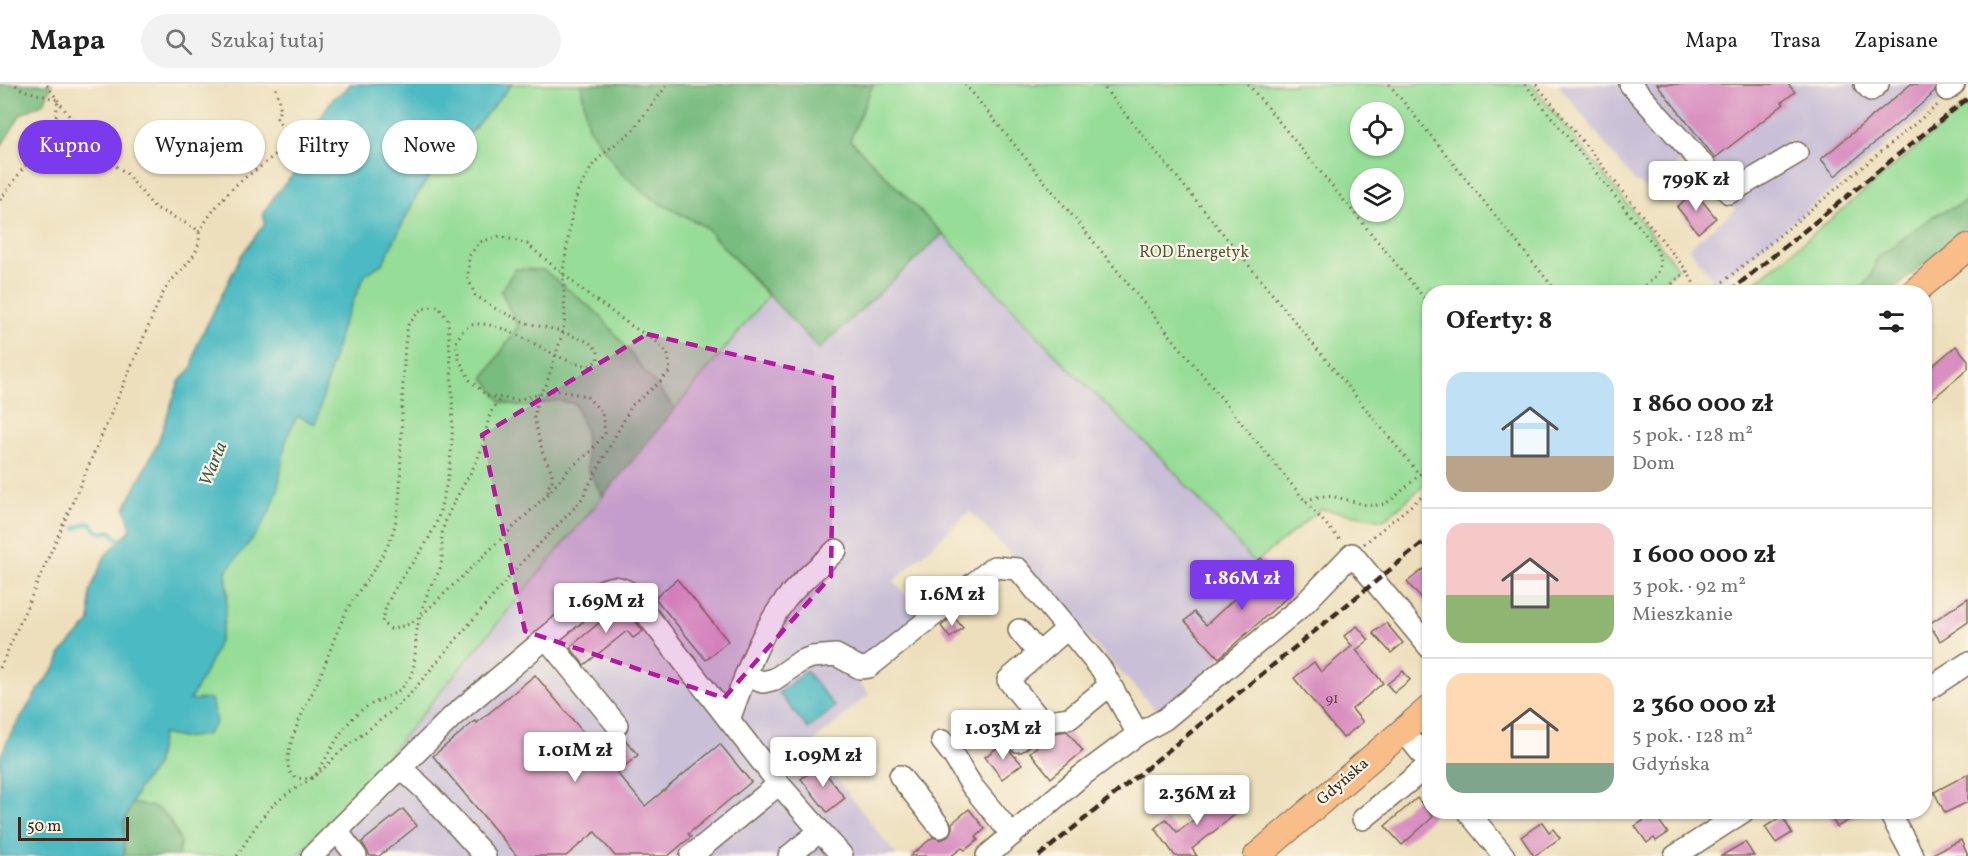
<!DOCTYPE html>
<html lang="pl">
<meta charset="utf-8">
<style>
:root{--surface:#fff;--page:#f2f2f2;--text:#222;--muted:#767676;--line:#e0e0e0;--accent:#7c3aed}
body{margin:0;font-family:Vollkorn,serif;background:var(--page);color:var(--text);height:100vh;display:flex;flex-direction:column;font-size:22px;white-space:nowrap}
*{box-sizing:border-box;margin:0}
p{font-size:20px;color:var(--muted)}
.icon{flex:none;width:33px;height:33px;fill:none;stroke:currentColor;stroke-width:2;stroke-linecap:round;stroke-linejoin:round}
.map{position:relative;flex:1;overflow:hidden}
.side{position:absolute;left:1422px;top:201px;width:510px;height:534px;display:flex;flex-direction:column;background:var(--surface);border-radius:24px;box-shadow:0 2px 4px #0004}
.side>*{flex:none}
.guide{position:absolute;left:18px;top:36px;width:570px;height:54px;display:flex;gap:12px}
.tools{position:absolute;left:1350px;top:18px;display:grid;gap:12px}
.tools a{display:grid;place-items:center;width:54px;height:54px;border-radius:50%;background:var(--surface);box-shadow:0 2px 4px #0004;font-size:30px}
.scale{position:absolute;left:18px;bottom:15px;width:111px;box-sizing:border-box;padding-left:6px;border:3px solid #3b2a1e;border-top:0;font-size:16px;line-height:21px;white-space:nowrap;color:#3b2a1e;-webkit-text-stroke:4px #fcf5e5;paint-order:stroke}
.price{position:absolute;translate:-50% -51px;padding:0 14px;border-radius:6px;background:#fff;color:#222;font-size:20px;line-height:39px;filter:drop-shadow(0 2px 3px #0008)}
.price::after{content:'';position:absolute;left:50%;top:36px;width:18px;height:14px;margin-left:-9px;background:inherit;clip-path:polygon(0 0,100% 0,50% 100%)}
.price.active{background:var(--accent);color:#fff}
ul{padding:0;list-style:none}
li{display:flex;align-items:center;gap:18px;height:150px;padding:0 24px}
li+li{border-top:2px solid var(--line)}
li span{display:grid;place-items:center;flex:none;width:168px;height:120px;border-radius:18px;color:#555}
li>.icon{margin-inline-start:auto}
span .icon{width:72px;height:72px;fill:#fffc;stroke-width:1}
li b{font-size:26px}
h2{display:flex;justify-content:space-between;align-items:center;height:72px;padding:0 24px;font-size:26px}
.tag{padding:0 21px;border-radius:27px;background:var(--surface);box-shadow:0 2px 4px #0004;font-size:21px;line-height:54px}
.tag.active{background:var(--accent);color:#fff}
header{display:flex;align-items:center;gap:36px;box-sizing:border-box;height:84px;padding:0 30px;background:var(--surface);border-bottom:2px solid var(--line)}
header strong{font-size:28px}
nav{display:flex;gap:33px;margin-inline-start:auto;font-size:21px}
.search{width:420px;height:54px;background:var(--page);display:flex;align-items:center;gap:15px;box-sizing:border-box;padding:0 21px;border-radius:33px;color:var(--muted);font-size:22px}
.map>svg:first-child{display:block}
.industrial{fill:#c9bfd7}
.green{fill:#96dd97;stroke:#68845a;stroke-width:1.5;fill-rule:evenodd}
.forest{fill:#78bc80;stroke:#5a734f;stroke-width:1.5}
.water{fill:#4bbac2;stroke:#437270;stroke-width:1.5}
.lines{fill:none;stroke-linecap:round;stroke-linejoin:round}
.stream{stroke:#4bbac2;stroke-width:4.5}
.building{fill:#d990c0}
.minor-casing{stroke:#796955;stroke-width:24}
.major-casing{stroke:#796955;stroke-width:28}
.path{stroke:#796955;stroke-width:3;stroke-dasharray:1.5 4.5;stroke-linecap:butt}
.minor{stroke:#fff;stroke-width:21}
.major{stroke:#f8bd89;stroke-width:26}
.rail{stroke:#3b2a1e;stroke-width:4.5;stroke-dasharray:9 4.5;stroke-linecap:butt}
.marked{fill:#b5179e;fill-opacity:0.2;stroke:#b5179e;stroke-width:4.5;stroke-dasharray:12 8;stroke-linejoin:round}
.labels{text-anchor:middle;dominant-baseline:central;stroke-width:4.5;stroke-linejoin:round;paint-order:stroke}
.number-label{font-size:14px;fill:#624446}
.park-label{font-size:16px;fill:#52573c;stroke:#fcf5e5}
.street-label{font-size:16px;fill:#3b2a1e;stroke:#fcf5e5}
.water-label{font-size:18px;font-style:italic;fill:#415c57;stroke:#fcf5e5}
</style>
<header>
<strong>Mapa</strong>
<div class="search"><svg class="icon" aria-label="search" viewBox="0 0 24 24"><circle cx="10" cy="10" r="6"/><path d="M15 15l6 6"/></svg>Szukaj tutaj</div>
<nav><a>Mapa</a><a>Trasa</a><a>Zapisane</a></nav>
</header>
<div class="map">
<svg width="1968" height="772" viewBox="0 0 1968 772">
<rect width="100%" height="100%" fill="#fcf5e5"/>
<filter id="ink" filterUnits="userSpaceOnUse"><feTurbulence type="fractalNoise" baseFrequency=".0167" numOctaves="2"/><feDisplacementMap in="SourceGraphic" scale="12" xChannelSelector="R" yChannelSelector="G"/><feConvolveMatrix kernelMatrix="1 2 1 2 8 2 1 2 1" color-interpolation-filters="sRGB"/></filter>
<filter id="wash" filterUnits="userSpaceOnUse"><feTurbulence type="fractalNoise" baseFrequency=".008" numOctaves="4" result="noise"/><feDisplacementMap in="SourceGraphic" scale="24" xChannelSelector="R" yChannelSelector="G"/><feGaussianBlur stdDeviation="1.35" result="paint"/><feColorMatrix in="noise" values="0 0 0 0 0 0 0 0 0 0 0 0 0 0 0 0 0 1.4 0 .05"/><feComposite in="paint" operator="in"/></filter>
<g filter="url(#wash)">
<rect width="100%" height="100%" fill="#eddfbc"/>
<g class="industrial">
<path d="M1558 0H1945L1948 10 1717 200 1688 164 1735 126 1705 92 1693 91 1681 77 1648 105 1635 98Z"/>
<path d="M943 150 1067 283 1168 381 1255 479 1261 474 1292 509 1219 575 1161 631 970 427 894 497 923 532 870 576 848 585 869 610 810 661 897 772H297L340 729 768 212 819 265Z"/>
</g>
<g class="green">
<path d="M512 0H581L588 43 655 117 704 142 768 212 675 325 639 282 501 207 518 243 484 294 525 323 558 316 575 320 585 346 588 385 603 412 340 729 297 772H177L181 759 132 720 138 705 156 682 162 650 182 654 190 616 228 510 226 487 255 450 280 392 281 373 288 346 298 332 316 340 341 244 365 190 383 178 418 109 442 75 472 47Z"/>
<path d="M873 0H1531L1678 184 1650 208H1430L1429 397 1384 436 1321 425 1255 479 1168 381 1067 283 943 150 850 56ZM1360 28H1394V62H1360ZM1360 94H1394V128H1360Z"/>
<path d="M1968 20V115L1962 120 1935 131 1877 174 1871 192 1858 208H1744Z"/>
</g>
<g class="forest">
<path d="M0 0H52L44 19 21 30 0 64Z"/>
<path d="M581 0H873L850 56 943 150 819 265 704 142 655 117 620 88 588 43Z"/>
<path d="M1968 115V142L1891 208H1858L1871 192 1877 174 1935 131 1962 120Z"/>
<path d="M515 185 544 186 600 231 675 325 603 412 588 385 585 346 575 320 558 316 525 323 501 318 484 293 518 243 501 207Z"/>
<path d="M132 720C163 719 170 733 181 759L177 772H124V738Z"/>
</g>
<g class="water">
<path d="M350 0H512L472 47 442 75 418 109 383 179 365 191 341 244 316 340 298 332C277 361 286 391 272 422 262 446 242 467 226 487 231 543 216 569 190 616L211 615 216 639 206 651 182 654 162 650 156 682 138 705 124 738V772H0V676L2 669 9 653 38 606 57 581 61 569 90 538V507L105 472 131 445 125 424 158 358 179 298 192 284 197 261 241 172 265 139 263 129 276 110 306 76 312 45 333 14 346 6Z"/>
<path d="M806 587 835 623 808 645 779 609Z"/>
</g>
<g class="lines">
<path class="stream" d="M76 444 88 439 92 440C97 449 101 450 110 447L119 456"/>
</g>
<g id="blocks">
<g class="building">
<path d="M1657 0H1788L1795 8 1782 18 1784 20 1715 74Z"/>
<path d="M1911 0H1936L1935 7 1930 11 1931 12 1835 92 1821 75Z"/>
<path d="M1695 108 1716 134 1698 149 1677 123Z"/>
<path d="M1956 262 1968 276V285L1924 322V289Z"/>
<path d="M1261 474 1292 509 1219 574 1185 537 1194 528 1206 541 1236 513 1239 517 1259 500 1247 486Z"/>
<path d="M1430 480V525L1407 498Z"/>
<path d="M677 495 728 557 706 576 655 514Z"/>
<path d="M1968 514V538L1940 557 1929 540Z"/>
<path d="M622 520 643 547 633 554 627 547 584 581 570 563Z"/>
<path d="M953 532 963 544 950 554 941 542Z"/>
<path d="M1386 539 1403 559 1391 569 1373 549Z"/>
<path d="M1357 542 1369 556 1356 566 1383 599 1352 625 1363 638 1343 654 1294 594 1314 578 1321 588 1352 562 1344 552Z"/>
<path d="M1403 587 1410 596 1394 609 1387 600Z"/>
<path d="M535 591 598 666 613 653 622 652 638 671 617 689 645 722 720 660 751 698 688 750 691 753 668 772H615L595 748 566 772H517L433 672 475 637 477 639Z"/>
<path d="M1067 647 1083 667 1051 694 1030 668 1054 649Z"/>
<path d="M1005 658 1008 665 1022 680 1002 695 985 673Z"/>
<path d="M819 681 845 714 827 728 801 695Z"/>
<path d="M1968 690V718L1945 729 1934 708Z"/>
<path d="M1216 705 1237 729 1192 765 1197 772H1175L1155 744 1166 735 1177 748 1195 735 1193 732 1209 718 1206 714Z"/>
<path d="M1417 714 1433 733 1402 761 1385 742Z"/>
<path d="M403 725 417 742 379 772H370L362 758Z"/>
<path d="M969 725 985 745 976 753 978 756 965 766 962 764 951 772H910L933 753 941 756 947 753 952 747V739Z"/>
<path d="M1828 728H1863L1837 743Z"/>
<path d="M1654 730 1668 749 1656 757 1654 754 1647 759 1635 742Z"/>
<path d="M1782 732 1792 749 1776 759 1765 743Z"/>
<path d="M1542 738 1549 748 1553 745 1560 754 1534 772 1521 753Z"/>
<path d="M1961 756 1968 772H1928Z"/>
<path d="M1745 758 1754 772H1721Z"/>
</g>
</g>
</g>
<g filter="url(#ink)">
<use href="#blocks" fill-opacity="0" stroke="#796955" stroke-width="1.5"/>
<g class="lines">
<g class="minor-casing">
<g id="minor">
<path d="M1630 0 1729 109 1797 69"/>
<path d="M1865 0 1871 6 1878 0"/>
<path d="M1947 6 1954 0"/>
<path d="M1019 546 1038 569"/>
<path d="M546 554 617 641"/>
<path d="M745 592 763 598 775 595 801 577 812 573 836 571 860 584 869 583 994 483 1018 485 1102 586 1138 650"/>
<path d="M1924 608 1968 579"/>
<path d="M729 636C744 596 758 552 784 518 798 499 819 483 836 466"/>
<path d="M1042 638 1008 596 1068 544"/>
<path d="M1403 646 1430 680"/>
<path d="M942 657 953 671 972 702 1012 751"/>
<path d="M1018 657 1042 638 1070 634 1110 601"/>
<path d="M401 684 425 706 485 772"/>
<path d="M900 692 940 743"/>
<path d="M1468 728 1504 772"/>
<path d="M1889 728 1913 772"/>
<path d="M1363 735 1430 680"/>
<path d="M337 747 356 772"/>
<path d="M312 772 453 632 603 506C614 502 620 503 630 509L779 700 842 772"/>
<path d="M691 772 779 700"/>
<path d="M789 772 820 747"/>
<path d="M987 772 1080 693 1138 650 1165 635 1303 521 1352 470 1430 564"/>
<path d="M1675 772 1743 728"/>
</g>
</g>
<g class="major-casing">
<g id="major">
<path d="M1914 208 1968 163"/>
<path d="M1257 772 1430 624"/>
</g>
</g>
<g class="path">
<path d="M965 0 1306 418 1342 458"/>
<path d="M1101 0 1419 390"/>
<path d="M1248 0 1430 221"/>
<path d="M1389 0 1557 208"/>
<path d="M1525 0 1654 161C1668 186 1656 193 1637 208"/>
<path d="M1536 0 1687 187 1693 198 1695 207"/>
<path d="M0 116 55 41 58 16 23 6 14 0"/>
<path d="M199 148C209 131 222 114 237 100 249 89 286 70 285 50 285 44 279 40 277 34 284 17 277 15 275 0"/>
<path d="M1695 207 1718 202 1939 20"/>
<path d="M1663 208 1687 187"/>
<path d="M548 408V403L552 396V388L543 370 534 334 538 311 546 301 563 248 565 233 563 188 572 129 578 107 594 79 609 65 632 47 668 0"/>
<path d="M1306 418C1330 401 1359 427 1383 420 1394 417 1419 390 1430 381"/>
<path d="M1364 460 1430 406"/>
<path d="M0 584C53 463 106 343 157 222 161 213 166 202 173 195 185 182 202 168 199 148L195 144 154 123 125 88 96 69 46 0"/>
<path d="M237 772C249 753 261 731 278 717 290 707 304 700 316 691 325 684 331 676 339 669 363 649 388 632 410 610L522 478 580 418 632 321 659 299 670 287 668 270 657 258 630 241 581 205 527 160 500 152 480 158 469 172 468 194 475 211 494 224 526 239 557 246 589 258 598 267V276L590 282C584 281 577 280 572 278 546 270 499 233 471 241 463 244 460 251 456 258L459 275 470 296 487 312 517 316 556 306 586 312 602 328 605 349 590 368 570 384 548 410 422 531 410 540 391 545 382 539C387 503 419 477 434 444 438 436 440 427 442 418 459 359 451 296 448 236L438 222 421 225 408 241 405 260C403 293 402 327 401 360 400 391 402 421 392 451 383 476 364 498 350 521 336 545 329 572 318 597 310 614 257 708 314 693 329 672 338 647 358 629 372 616 396 614 407 598 418 583 414 562 417 545 419 534 425 516 429 505 433 497 439 490 441 481 444 469 440 457 443 445 452 414 472 393 482 363 488 345 486 327 502 314"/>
</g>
<use href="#minor" class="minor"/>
<use href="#major" class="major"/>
<g class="rail">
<path d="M1729 208 1968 14"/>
<path d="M1039 772 1430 453"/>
</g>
</g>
</g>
<path class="marked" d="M647 250 834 294 831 492 724 614 525 547 482 351Z"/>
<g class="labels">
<g class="number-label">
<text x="1332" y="615">91</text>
</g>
<g class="park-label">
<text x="1194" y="169">ROD Energetyk</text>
</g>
<g class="street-label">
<text transform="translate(1343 698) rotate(-41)">Gdyńska</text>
</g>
<g class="water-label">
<text transform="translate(214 380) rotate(-68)">Warta</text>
</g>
</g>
</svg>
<div class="tools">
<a><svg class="icon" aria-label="locate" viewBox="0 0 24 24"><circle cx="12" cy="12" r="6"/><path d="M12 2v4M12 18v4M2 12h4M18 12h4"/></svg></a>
<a><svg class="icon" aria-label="layers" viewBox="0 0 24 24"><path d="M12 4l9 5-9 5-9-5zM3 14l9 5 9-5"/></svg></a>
</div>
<div class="scale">50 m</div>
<b class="price" style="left:1696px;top:128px">799K zł</b>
<b class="price active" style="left:1242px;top:527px">1.86M zł</b>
<b class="price" style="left:952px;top:543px">1.6M zł</b>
<b class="price" style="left:606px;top:550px">1.69M zł</b>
<b class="price" style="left:1003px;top:677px">1.03M zł</b>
<b class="price" style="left:575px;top:699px">1.01M zł</b>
<b class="price" style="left:823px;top:704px">1.09M zł</b>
<b class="price" style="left:1197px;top:742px">2.36M zł</b>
<div class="guide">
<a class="tag active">Kupno</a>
<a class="tag">Wynajem</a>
<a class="tag">Filtry</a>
<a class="tag">Nowe</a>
</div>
<section class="side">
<h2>Oferty: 8<svg class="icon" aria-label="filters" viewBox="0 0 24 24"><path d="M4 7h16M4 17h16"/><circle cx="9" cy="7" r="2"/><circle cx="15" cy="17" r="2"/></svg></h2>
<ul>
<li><span style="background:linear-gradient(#bfe0f5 70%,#b9a48a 0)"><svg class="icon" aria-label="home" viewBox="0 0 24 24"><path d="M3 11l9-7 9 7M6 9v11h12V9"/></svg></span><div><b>1 860 000 zł</b><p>5 pok. · 128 m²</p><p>Dom</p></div></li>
<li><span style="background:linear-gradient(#f6c9c9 60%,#8fb573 0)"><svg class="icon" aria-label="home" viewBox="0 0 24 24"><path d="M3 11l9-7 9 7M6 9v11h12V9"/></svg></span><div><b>1 600 000 zł</b><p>3 pok. · 92 m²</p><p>Mieszkanie</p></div></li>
<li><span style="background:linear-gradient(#ffd9b3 75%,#7fa58c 0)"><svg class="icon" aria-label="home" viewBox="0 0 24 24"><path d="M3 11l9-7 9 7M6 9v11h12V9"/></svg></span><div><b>2 360 000 zł</b><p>5 pok. · 128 m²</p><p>Gdyńska</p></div></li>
</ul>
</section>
</div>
